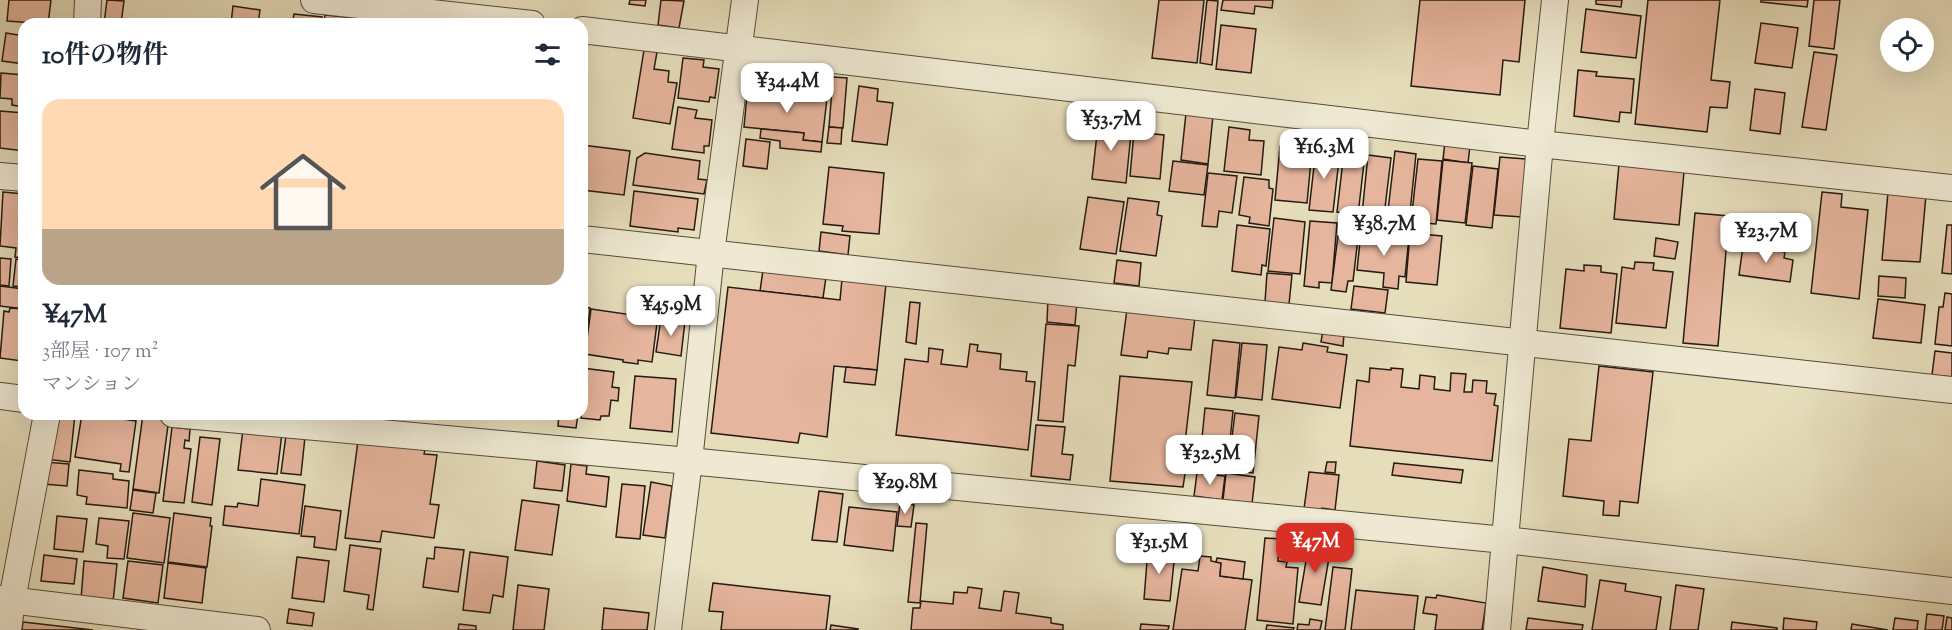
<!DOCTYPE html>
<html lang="ja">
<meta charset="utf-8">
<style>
:root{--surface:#fff;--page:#f6f6f7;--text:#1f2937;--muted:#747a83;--accent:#d93025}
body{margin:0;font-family:"Sorts Mill Goudy","Noto Serif JP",serif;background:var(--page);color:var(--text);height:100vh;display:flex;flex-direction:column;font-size:22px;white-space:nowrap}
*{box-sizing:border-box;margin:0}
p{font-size:20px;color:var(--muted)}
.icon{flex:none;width:33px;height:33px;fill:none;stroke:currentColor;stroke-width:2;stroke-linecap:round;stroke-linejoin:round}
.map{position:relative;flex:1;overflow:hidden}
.drawer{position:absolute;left:18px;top:18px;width:570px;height:402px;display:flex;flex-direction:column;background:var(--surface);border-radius:18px;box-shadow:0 6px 24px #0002}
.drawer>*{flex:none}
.tools{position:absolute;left:1880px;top:18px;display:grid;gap:12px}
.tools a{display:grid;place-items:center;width:54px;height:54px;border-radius:50%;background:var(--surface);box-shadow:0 6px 24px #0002;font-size:30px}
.price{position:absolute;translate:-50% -51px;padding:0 14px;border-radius:12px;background:#fff;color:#222;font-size:20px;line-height:39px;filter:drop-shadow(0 2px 3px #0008)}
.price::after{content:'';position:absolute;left:50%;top:36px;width:18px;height:14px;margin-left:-9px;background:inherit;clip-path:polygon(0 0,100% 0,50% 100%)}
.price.selected{background:var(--accent);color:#fff}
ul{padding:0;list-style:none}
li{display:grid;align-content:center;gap:12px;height:318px;padding:0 24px}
li span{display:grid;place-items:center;height:186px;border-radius:18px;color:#555}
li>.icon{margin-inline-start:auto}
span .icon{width:108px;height:108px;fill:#fffc;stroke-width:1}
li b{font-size:26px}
h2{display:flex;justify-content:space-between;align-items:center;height:72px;padding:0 24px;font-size:26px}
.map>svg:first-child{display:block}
.building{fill:#e6b59d;stroke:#251b12;stroke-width:1.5}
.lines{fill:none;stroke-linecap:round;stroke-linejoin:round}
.minor-casing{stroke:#554c3c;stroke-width:28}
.minor{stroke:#efe9d3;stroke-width:26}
</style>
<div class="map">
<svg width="1952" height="630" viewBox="0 0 1952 630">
<rect width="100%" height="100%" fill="#e6ddbb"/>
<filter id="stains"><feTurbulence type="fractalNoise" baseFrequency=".00333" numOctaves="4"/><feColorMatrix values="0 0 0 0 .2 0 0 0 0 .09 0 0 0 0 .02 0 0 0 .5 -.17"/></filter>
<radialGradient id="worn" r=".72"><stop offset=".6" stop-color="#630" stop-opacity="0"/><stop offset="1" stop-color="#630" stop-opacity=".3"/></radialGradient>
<g class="building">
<path d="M9 0H51L48 24 7 21Z"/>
<path d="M107 0 124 1 121 24H104Z"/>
<path d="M630 0H646L645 6 629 4Z"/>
<path d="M661 0 684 1 679 28 658 25Z"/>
<path d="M1159 0H1204L1197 63 1152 58Z"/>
<path d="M1207 0 1218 1 1212 65 1200 63Z"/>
<path d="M1223 0H1273L1272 8 1255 6 1254 14 1221 10Z"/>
<path d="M1420 0H1525L1519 62 1503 60 1500 95 1411 86Z"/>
<path d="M1596 0H1622L1621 7 1596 4Z"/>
<path d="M1648 0H1720L1711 80 1730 82 1727 108 1710 107 1707 132 1635 124Z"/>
<path d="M1761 0H1808L1807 7 1761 2Z"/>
<path d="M1814 0H1840L1834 49 1809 46Z"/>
<path d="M233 6 260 10 258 24H231Z"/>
<path d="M1586 9 1641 16 1636 58 1581 52Z"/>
<path d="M294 14 322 17 321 24H292Z"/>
<path d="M325 15 358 18 357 24H324Z"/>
<path d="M1761 23 1798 28 1792 68 1755 63Z"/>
<path d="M1221 25 1256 29 1251 73 1216 69Z"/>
<path d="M6 33 24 36V64L2 61Z"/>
<path d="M644 50 657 52 654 69 669 71 668 82 677 83 670 124 633 118Z"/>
<path d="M1814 52 1837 55 1826 130 1802 127Z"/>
<path d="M683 58 704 60 703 67 719 69 715 98 710 97 709 102 678 98Z"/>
<path d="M1578 70 1597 72 1596 76 1634 79 1631 113 1620 112 1619 122 1574 116Z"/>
<path d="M1 73 24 75V107L12 105V99L0 98Z"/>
<path d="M833 77 847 78 843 128 829 127Z"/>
<path d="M859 86 878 89 877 101 893 103 887 145 852 141Z"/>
<path d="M1755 89 1785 93 1780 134 1750 130Z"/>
<path d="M758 90 827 98 822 142 803 140 804 133 744 127 747 95 757 96Z"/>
<path d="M678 107 697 110 695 118 712 120 709 146H704V153L672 149Z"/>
<path d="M0 111 24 113V151L0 148Z"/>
<path d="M1186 113 1213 116 1208 164 1181 160Z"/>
<path d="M1099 116 1119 117 1117 132 1131 134 1126 183 1092 179Z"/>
<path d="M1316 125 1332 127 1330 149 1314 146Z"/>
<path d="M829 127 842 128 841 144 827 143Z"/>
<path d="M1229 127 1250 130 1249 140 1264 141 1261 175 1224 171Z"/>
<path d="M761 129 804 133 803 140 822 142 821 152 780 148V141L760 138Z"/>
<path d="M1134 132 1164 135 1160 179 1130 176Z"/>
<path d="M746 139 770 142 767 169 743 166Z"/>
<path d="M1445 142 1470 146 1468 163 1443 159Z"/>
<path d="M582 145 630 151 624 195 582 190Z"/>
<path d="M1280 146 1312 150 1307 203 1275 200Z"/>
<path d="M1316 149 1340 151 1333 212 1309 210Z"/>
<path d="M1395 151 1416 154 1409 222 1387 219Z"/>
<path d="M1344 152 1365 154 1358 215 1337 212Z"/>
<path d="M645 153 700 161 698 179 707 180 704 194 633 185 637 158Z"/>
<path d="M1368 155 1391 158 1384 216 1362 214Z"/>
<path d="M1500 157 1527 159 1522 217 1494 215Z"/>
<path d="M1418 159 1442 161 1436 224 1411 222Z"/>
<path d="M1443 160 1472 163 1465 223 1437 220Z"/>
<path d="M1173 161 1208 165 1204 195 1169 191Z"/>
<path d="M1653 163V169L1684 172 1679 225 1614 219 1619 164Z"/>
<path d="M1473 166 1498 169 1492 228 1466 225Z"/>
<path d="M829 167 884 173 879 234 842 231 843 226 823 224Z"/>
<path d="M1208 173 1237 176 1232 213 1219 211 1217 227 1202 226Z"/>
<path d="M1244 177 1269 180V188L1273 189 1269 226 1249 223 1250 217 1239 215Z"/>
<path d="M634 191 698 199 694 230 678 228V232L630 226Z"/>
<path d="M3 192 24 194V258L15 257 16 248 0 246Z"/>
<path d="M1822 192 1842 194 1841 207 1868 210 1859 299 1811 293Z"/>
<path d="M1888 192 1926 195 1920 262 1882 260Z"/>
<path d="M1088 197 1124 202 1116 254 1080 249Z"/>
<path d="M1128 198 1159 202 1157 215 1162 216 1156 256 1120 251Z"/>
<path d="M1695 213 1729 216 1718 346 1683 343Z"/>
<path d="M1274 218 1305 222 1300 274 1268 271Z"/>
<path d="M1310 221 1337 223 1332 283 1319 282V288L1304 286Z"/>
<path d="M1237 225 1270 229 1266 266 1262 265 1261 275 1232 271Z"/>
<path d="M1947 225H1952V274L1942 273Z"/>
<path d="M821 232 850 236 848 255 819 251Z"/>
<path d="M1361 232 1409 237 1405 277 1399 276 1398 289 1383 287 1384 273 1357 270Z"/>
<path d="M1410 233 1442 236 1437 285 1406 282Z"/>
<path d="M1338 236 1358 238 1353 281H1348L1346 292 1331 290Z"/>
<path d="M1656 238 1678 242 1675 259 1654 256Z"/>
<path d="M1743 246 1785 252 1784 258 1793 260 1790 282 1739 275Z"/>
<path d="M0 258 11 259 9 286 0 285Z"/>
<path d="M16 259 24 260V287L13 286Z"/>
<path d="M1117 260 1141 263 1139 286 1114 283Z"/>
<path d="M1635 262 1654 263 1653 270 1673 272 1666 328 1616 323 1622 267 1634 269Z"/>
<path d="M1584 265 1601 266V272L1617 274 1611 333 1560 328 1566 269 1584 271Z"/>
<path d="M763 270 826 277 823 298 760 291Z"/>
<path d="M1267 273 1292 275 1289 304 1265 302Z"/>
<path d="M1879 276 1906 278 1905 298 1878 296Z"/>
<path d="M842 279 886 284 877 370 834 366 827 437 800 433 798 443 711 433 728 287 840 300Z"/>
<path d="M0 286 24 289V309L0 306Z"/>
<path d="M1354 286 1388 290 1385 313 1351 309Z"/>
<path d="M1945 293 1952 294V346L1935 344 1939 307H1943Z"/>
<path d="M1048 298 1077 301 1075 325 1047 322Z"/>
<path d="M1878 299 1925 305 1921 343 1873 338Z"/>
<path d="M910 302 920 303 916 344 906 342Z"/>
<path d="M582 307 590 308 588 326 582 325Z"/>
<path d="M10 308 24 309 22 361 0 358 4 311 9 312Z"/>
<path d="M591 309 633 315 632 319 657 323 652 362 638 360V364L623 362V360L585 354Z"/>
<path d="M1127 309 1195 317 1191 350 1169 348 1168 354 1148 351 1147 358 1121 355Z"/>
<path d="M661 318 685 321 681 356 656 352Z"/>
<path d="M1046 324 1079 326 1075 366 1068 365 1063 422 1038 420Z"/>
<path d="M1323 330 1344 334 1343 346 1321 342Z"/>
<path d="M1213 340 1240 343 1235 398 1207 395Z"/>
<path d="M1242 343 1267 345 1262 400 1236 397Z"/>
<path d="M1303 343 1328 347 1327 352 1347 355 1340 408 1272 399 1279 347 1302 350Z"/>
<path d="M970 344 978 345 977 351 1001 354 1000 369 1027 372 1026 381 1035 382 1028 450 896 435 905 359 928 362 929 348 943 350 941 364 967 367Z"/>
<path d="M1935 351 1952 353V377L1932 375Z"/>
<path d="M1599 366 1653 372 1638 503 1620 501 1619 516 1603 515 1604 501 1563 496 1569 439 1591 441Z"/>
<path d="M846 367 877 370 875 385 844 382Z"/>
<path d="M582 368 614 372 612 387 619 388 618 401 611 400 609 416H601L600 420 581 418Z"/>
<path d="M1370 368 1391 370V368L1403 369 1401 387 1419 389 1420 375 1435 377 1434 389 1450 391 1451 373 1466 374 1464 392H1472L1473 380 1487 381 1486 393 1496 394 1494 405 1498 406 1492 461 1350 446 1357 380 1369 382Z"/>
<path d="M635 376 676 379 672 432 630 428Z"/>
<path d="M1120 376 1192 382 1183 460H1187L1183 487 1110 481Z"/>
<path d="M1205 408 1233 411 1227 470 1199 468Z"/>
<path d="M1235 413 1259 416 1253 473 1228 470Z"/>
<path d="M58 414H75L70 462 46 459Z"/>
<path d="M82 414H103V416L136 421 129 472 120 471 121 464 75 457Z"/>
<path d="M143 414 169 418 159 493 133 489Z"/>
<path d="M559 414H578L576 428 558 426Z"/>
<path d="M1036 425 1065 427 1062 454 1073 455 1070 480 1031 476Z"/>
<path d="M172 427 190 429 189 441 185 440 184 448 191 449 184 503 163 501Z"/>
<path d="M243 429 282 433 277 474 238 470Z"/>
<path d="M286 435 305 437 301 475 281 473Z"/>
<path d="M200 437 220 439 212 505 192 502Z"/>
<path d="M358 441 425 450 424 454 437 455 430 504 439 505 434 538 382 531 380 542 345 538Z"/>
<path d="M537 461 565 465 562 491 534 488Z"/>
<path d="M45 462 69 464 67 486 43 484Z"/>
<path d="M1327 462H1336L1335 473 1325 472Z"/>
<path d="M1394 463 1463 470 1461 483 1392 475Z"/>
<path d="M571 464 587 466 586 474 609 477 606 507 567 501Z"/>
<path d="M79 470 113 474V479L129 481 127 508 86 504 87 497 77 495Z"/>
<path d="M1309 472 1339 475 1335 510 1322 508V511L1304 509Z"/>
<path d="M1197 473 1225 476 1222 500 1194 496Z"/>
<path d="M1226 473 1255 477 1252 504 1223 500Z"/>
<path d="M261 479 305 485 299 534 223 525 225 506 237 507 238 503 258 506Z"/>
<path d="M651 482 672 486 665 538 643 535Z"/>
<path d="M622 484 645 486 640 539 616 537Z"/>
<path d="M133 490 156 493 153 513 130 510Z"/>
<path d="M819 491 843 494 837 542 812 540Z"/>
<path d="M522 500 559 505 552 555 515 550Z"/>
<path d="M900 503 914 505 911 527 897 526Z"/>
<path d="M305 506 341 511 336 550 314 547 315 537 301 536Z"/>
<path d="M849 507 897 512 893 551 844 545Z"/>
<path d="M133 513 170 518 164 563 127 558Z"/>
<path d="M174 513 211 518 210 526H212L207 567 168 562Z"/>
<path d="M57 516 87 519 83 552 54 549Z"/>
<path d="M99 518 129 521 124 559 107 558 108 546 96 544Z"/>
<path d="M916 523 927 524 920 603 908 602Z"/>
<path d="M1265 538 1280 539 1278 561 1287 562 1286 567 1298 568 1293 624 1257 620Z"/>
<path d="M1309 543 1331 546 1321 605 1299 602Z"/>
<path d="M350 545 381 549 373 610 367 609 369 595 344 591Z"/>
<path d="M435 547 464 550 458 592 423 587 427 558 434 559Z"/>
<path d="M1148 549 1175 552 1170 601 1144 599Z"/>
<path d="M470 552 508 557 503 597 493 595 490 613 463 610Z"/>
<path d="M44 555 77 559 74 584 41 581Z"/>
<path d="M1200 556 1211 557V561L1221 563 1220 576 1252 580 1245 630H1173L1182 569 1198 571Z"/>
<path d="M297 557 329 561 324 602 292 598Z"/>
<path d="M1217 558 1245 562 1243 579 1220 576 1221 563 1216 562Z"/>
<path d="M84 561 117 564 113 602 81 599Z"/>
<path d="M128 561 163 565 158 603 123 598Z"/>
<path d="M168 563 206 568 202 603 164 598Z"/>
<path d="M1333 567 1352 569 1345 630H1325Z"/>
<path d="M1543 567 1587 575 1585 607 1538 601Z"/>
<path d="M1600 580 1626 584 1625 591 1661 597 1656 630H1592Z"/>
<path d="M713 583 830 596 826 630H721L723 612 709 611Z"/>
<path d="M518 585 549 589 544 630H513Z"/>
<path d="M1676 585 1704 589 1698 630H1670Z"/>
<path d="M968 587 982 589 979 608 1001 611 1004 591 1019 593 1016 613 1051 618V623L1063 625V630H911L913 608H920L921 601 953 604 954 592 967 593Z"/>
<path d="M1356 590 1418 596 1414 630H1351Z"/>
<path d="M1437 595 1486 603 1482 630H1435L1437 615 1423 613 1426 597 1436 598Z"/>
<path d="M604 608 649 613 647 630H602Z"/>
<path d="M289 609 314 613 312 626 287 623Z"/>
<path d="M1927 614 1944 616 1942 630H1925Z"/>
<path d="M1947 617 1952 618V630H1945Z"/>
<path d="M1528 618 1583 625 1582 630H1526Z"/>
<path d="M1784 618 1817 622 1816 630H1783Z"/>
<path d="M1895 618 1918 621 1917 630H1893Z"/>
<path d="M1310 619 1322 621 1320 630H1297L1298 624 1309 625Z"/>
<path d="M23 622 93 630H22Z"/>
<path d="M1732 622 1777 628V630H1731Z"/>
<path d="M459 624 476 626V630H458Z"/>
<path d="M1141 624 1169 626 1168 630H1140Z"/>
<path d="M1852 624 1888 630H1851Z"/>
<path d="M831 625 858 629V630H830Z"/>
<path d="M1267 625 1294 628 1293 630H1266Z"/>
</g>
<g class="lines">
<g class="minor-casing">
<g id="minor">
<path d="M314 0 532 24"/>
<path d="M87 24 88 0"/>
<path d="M582 30 1540 144 1952 188"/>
<path d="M0 176 24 178"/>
<path d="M582 239 1952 390"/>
<path d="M0 396 24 399"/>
<path d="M173 414 689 461 1505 540 1952 591"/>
<path d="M0 599 257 630"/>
<path d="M8 630 12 600 47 414"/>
<path d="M668 630 689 461 711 253 745 0"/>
<path d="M1497 630 1540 144 1555 0"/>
</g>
</g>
<use href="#minor" class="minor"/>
</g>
<rect width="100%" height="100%" filter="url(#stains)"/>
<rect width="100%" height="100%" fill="url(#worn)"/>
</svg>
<div class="tools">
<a><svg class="icon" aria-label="locate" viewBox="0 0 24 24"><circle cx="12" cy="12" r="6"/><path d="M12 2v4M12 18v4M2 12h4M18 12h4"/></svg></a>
</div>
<b class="price" style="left:787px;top:114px">¥34.4M</b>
<b class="price" style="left:1111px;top:152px">¥53.7M</b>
<b class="price" style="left:1324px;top:180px">¥16.3M</b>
<b class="price" style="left:1384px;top:257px">¥38.7M</b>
<b class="price" style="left:1766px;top:264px">¥23.7M</b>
<b class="price" style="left:671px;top:337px">¥45.9M</b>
<b class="price" style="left:1210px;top:486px">¥32.5M</b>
<b class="price" style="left:905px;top:515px">¥29.8M</b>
<b class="price selected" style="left:1315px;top:574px">¥47M</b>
<b class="price" style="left:1159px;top:575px">¥31.5M</b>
<section class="drawer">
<h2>10件の物件<svg class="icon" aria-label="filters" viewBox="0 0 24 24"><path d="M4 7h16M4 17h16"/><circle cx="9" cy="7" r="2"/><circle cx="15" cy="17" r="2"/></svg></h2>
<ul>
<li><span style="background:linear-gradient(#ffd9b3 70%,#b9a48a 0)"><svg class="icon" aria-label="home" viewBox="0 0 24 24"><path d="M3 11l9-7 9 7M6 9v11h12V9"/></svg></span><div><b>¥47M</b><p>3部屋 · 107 m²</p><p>マンション</p></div></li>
</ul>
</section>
</div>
